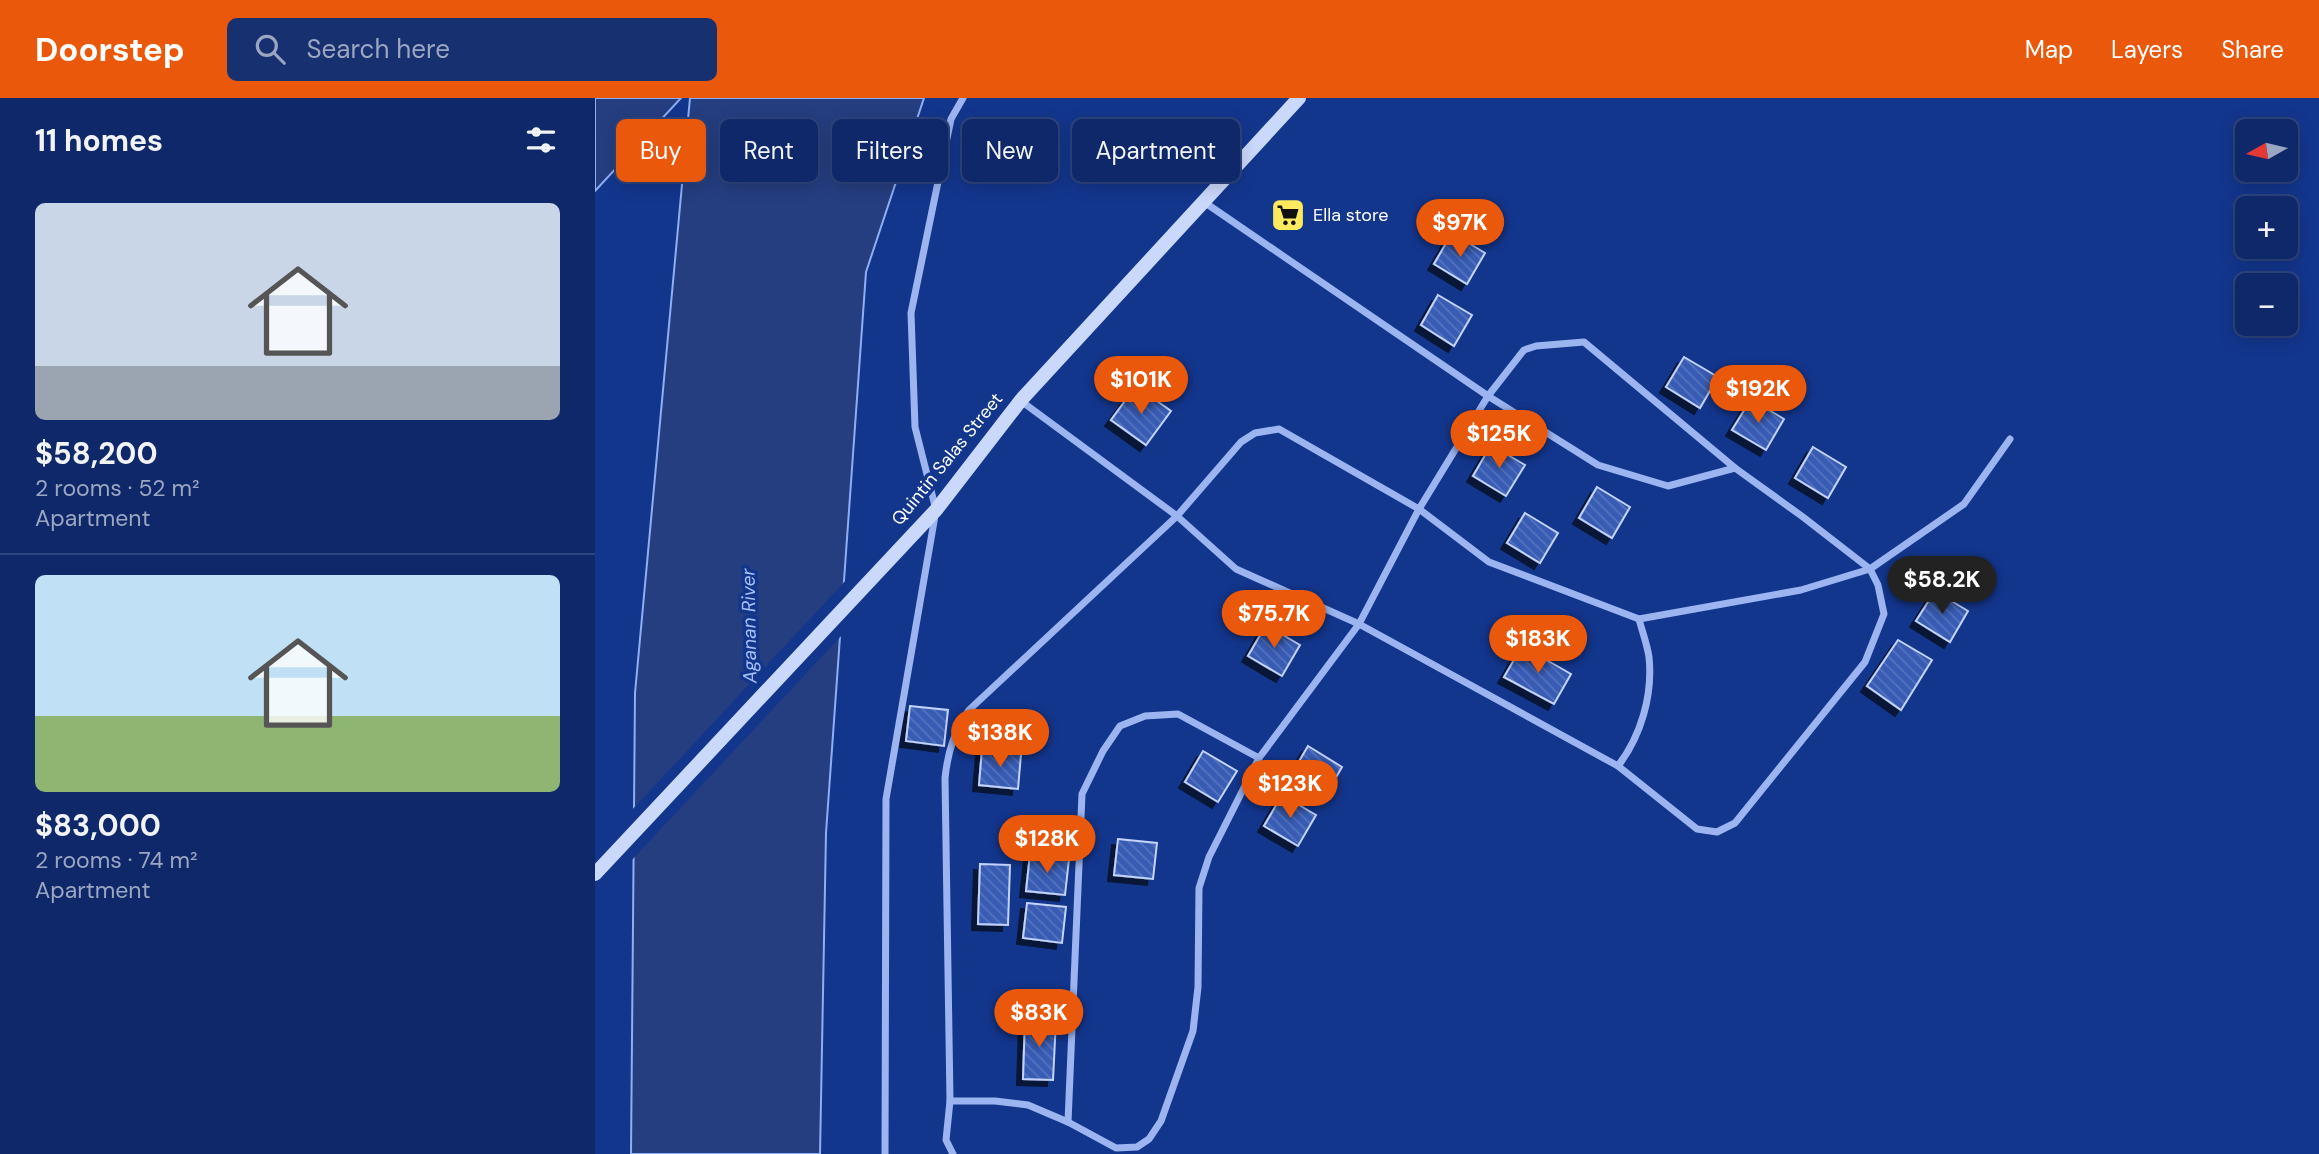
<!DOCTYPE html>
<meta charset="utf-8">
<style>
:root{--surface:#0e286a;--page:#173070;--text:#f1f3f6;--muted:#9ba6c1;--line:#2e447e;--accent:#ea580c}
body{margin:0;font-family:"DM Sans",sans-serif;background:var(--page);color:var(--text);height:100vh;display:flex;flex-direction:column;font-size:26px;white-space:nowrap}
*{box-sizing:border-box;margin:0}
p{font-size:23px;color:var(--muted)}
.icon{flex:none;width:38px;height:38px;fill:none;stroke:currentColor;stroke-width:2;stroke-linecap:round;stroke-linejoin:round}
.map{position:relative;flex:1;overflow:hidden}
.details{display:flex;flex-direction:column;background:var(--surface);width:595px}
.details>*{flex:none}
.top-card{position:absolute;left:21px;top:21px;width:665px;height:63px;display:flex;gap:14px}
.needle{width:46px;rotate:262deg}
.buttons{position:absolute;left:1640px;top:21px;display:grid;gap:14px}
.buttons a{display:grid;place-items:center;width:63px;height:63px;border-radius:10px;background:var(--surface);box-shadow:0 4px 18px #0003,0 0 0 2px var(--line);font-size:35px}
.price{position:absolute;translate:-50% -60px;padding:0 16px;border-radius:24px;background:var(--accent);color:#fff;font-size:23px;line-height:46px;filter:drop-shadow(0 2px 4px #0008)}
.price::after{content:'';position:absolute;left:50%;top:42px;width:21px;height:16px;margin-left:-10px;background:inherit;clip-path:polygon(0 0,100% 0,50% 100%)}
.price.selected{background:#222;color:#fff}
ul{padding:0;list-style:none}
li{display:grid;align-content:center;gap:14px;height:371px;padding:0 35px}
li+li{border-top:2px solid var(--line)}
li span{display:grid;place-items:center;height:217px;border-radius:10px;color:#555}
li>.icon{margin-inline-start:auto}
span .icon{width:126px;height:126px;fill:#fffc;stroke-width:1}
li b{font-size:30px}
h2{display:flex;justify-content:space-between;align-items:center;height:84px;padding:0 35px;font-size:30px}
.pill{padding:0 24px;border-radius:10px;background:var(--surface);box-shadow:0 4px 18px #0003,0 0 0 2px var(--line);font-size:24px;line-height:63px}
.pill.selected{background:var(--accent);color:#fff}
header{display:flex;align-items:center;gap:42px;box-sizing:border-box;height:98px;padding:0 35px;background:var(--accent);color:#fff}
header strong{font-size:33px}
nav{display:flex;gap:38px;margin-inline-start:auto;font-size:24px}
.search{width:490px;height:63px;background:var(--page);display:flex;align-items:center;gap:18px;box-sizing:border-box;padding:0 24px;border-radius:10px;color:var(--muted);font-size:26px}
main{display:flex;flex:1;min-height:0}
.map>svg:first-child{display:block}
.water{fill:#253e80;stroke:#8eaef4;stroke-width:2}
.pier{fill:#13368d}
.building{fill:url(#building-back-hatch);stroke:#c3d4fc;stroke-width:2;filter:url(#shadow)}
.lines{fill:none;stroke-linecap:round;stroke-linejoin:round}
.minor{stroke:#9cb5f1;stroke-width:7}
.secondary{stroke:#cad8fb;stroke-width:14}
.labels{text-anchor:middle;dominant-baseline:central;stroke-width:7;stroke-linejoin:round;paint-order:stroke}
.poi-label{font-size:18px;fill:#fff;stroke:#13368d;text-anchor:start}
.street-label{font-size:18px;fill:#fff;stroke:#13368d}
.water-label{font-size:19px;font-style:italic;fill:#a8c0f8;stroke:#13368d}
</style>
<header>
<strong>Doorstep</strong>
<div class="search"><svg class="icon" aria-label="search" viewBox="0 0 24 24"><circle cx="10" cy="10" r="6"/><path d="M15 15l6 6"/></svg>Search here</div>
<nav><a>Map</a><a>Layers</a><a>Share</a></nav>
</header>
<main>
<section class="details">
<h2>11 homes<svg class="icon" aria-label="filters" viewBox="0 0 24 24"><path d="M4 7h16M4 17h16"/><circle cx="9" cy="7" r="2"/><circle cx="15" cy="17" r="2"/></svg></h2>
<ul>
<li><span style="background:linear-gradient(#c9d6e8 75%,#9aa5b1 0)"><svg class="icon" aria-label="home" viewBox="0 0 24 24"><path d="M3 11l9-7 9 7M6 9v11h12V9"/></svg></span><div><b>$58,200</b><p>2 rooms · 52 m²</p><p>Apartment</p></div></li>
<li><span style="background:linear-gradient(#bfe0f5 65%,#8fb573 0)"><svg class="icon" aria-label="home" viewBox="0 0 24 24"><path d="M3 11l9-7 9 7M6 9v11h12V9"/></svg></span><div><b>$83,000</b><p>2 rooms · 74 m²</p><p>Apartment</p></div></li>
</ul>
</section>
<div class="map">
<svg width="1724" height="1056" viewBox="0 0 1724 1056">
<defs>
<pattern id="building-back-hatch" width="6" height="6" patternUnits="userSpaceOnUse" patternTransform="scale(1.75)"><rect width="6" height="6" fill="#375cb4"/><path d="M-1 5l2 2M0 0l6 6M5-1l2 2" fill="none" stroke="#5574bf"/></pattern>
<filter id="shadow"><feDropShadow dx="-6" dy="6" stdDeviation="0" flood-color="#0009"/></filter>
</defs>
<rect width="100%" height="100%" fill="#13368d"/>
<g class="water">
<path d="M0 0H86L0 93Z"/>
<path d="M95 0H329L271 174 231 735 225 1056H36L40 595Z"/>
</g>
<path class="pier" d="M253 480 249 535 35 764 36 713Z"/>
<g class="building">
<path d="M857 135 890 155 872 186 839 166Z"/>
<path d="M843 197 877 217 859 248 826 227Z"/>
<path d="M1089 259 1123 279 1105 310 1071 289Z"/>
<path d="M541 288 576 313 551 347 516 322Z"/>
<path d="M1156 301 1189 321 1171 352 1137 332Z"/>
<path d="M896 347 930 367 911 398 878 378Z"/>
<path d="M1218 349 1251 369 1233 400 1200 380Z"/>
<path d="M1002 389 1035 409 1017 440 984 420Z"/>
<path d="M930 415 963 435 945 465 912 445Z"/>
<path d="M1340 493 1373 513 1355 544 1321 523Z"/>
<path d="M671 527 705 547 687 578 653 558Z"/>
<path d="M1303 542 1337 562 1306 612 1272 588Z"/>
<path d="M927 548 976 576 959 606 909 579Z"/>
<path d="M315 608 353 612 349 648 311 643Z"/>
<path d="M713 648 747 669 729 700 695 679Z"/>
<path d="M387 651 426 656 423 691 384 687Z"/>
<path d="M608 653 642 673 623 704 590 684Z"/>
<path d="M687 697 721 717 703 748 669 728Z"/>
<path d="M523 741 562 745 558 781 519 777Z"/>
<path d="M435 756 474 761 470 797 431 793Z"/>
<path d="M385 766 415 767 413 827 383 826Z"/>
<path d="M432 805 471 809 467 845 428 840Z"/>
<path d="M430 921 461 922 458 982 428 981Z"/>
</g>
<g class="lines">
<g class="minor">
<path d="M609 104 893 298 1003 367 1073 388 1140 370"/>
<path d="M1044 521 1206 492 1275 471 1369 406 1415 341"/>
<path d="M355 1003H400L433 1007 473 1024 521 1050 542 1049 554 1041 566 1023 598 933 603 889 604 790 614 759 664 660 764 526 824 411 893 298 929 252 941 248 989 244 1140 370 1208 419 1275 471 1283 487 1289 516 1270 564 1140 725 1122 734 1102 731 1023 668 764 526 641 471 582 418 426 303"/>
<path d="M473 1024 487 696 508 653 525 628 550 618 583 616 664 660"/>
<path d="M290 1056 291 701 341 412 320 329 316 215 356 21 368 0"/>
<path d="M358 1056 351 1042 355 1003 350 680C353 653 359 634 374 612L582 418 646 344 660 335 684 331 824 411 894 464 1044 521C1047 533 1052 546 1054 559 1058 597 1046 638 1023 668"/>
</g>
<path class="secondary" d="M0 776 341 412 426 302 704 0"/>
</g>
<defs>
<g id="supermarket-square" transform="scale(1.75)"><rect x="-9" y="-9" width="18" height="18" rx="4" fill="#ffe95c" stroke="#13368d"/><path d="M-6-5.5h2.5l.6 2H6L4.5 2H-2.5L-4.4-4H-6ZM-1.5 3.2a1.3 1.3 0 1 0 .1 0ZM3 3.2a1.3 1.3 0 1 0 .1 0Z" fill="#111"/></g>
</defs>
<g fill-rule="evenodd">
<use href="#supermarket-square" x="693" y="117"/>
</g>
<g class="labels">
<g class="poi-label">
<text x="718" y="117">Ella store</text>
</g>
<g class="street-label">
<text transform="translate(352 361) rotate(-51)">Quintin Salas Street</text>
</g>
<g class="water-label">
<text transform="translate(154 528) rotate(-91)">Aganan River</text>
</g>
</g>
</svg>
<div class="buttons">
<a><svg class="needle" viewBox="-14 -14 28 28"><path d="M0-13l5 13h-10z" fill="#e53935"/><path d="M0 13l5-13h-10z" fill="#9ba6c1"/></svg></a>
<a>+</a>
<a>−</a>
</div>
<b class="price" style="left:865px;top:161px">$97K</b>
<b class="price" style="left:546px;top:318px">$101K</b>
<b class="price" style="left:1163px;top:327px">$192K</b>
<b class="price" style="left:904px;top:372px">$125K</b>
<b class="price selected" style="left:1347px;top:518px">$58.2K</b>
<b class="price" style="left:679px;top:552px">$75.7K</b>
<b class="price" style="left:943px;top:577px">$183K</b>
<b class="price" style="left:405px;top:671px">$138K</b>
<b class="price" style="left:695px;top:722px">$123K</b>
<b class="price" style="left:452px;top:777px">$128K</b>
<b class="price" style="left:444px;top:951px">$83K</b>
<div class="top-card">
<a class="pill selected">Buy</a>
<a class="pill">Rent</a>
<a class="pill">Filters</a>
<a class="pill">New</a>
<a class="pill">Apartment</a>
</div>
</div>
</main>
